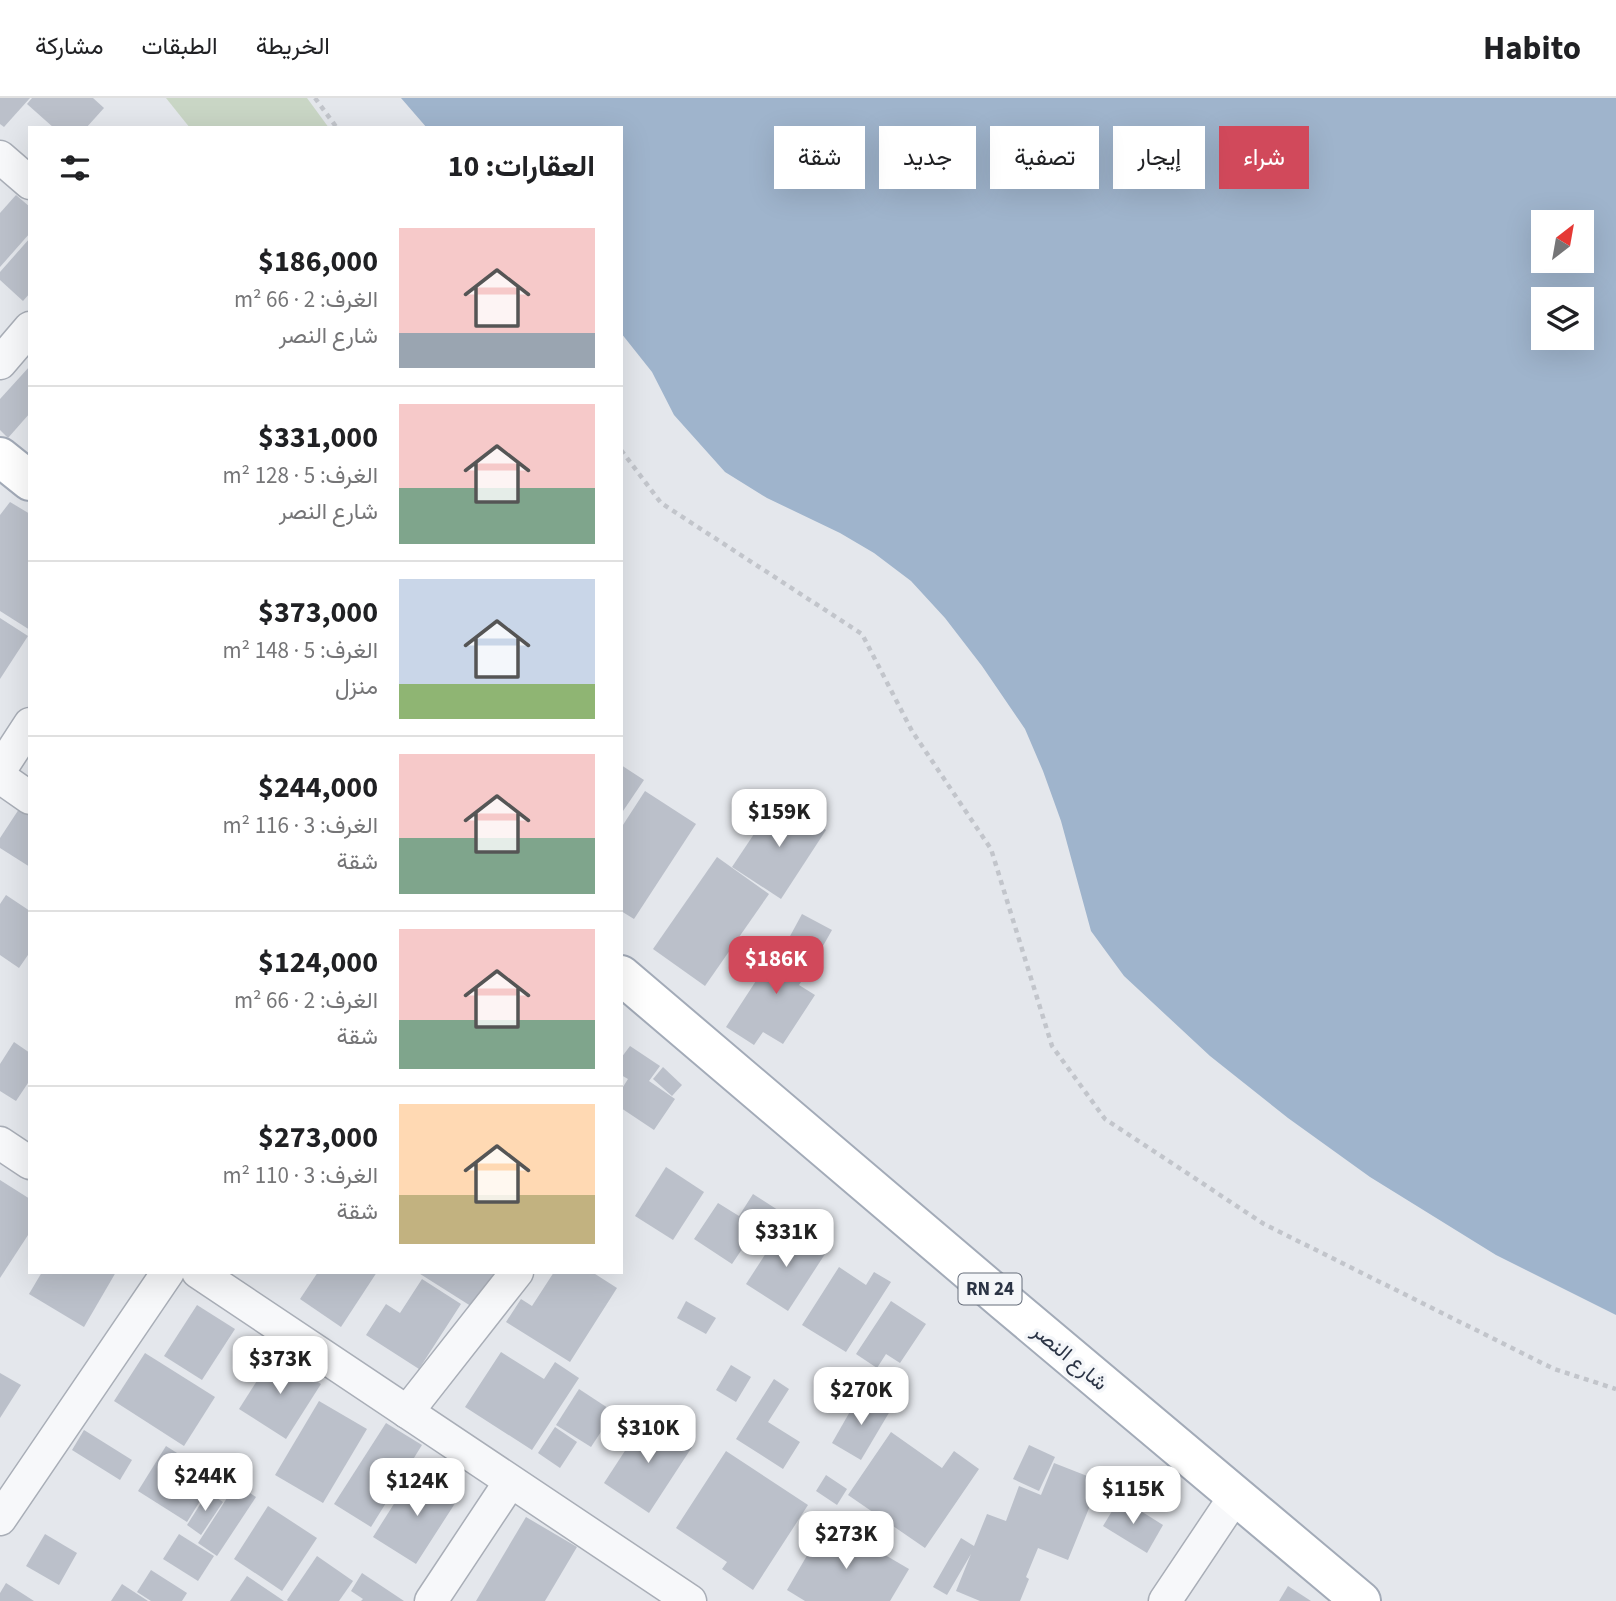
<!DOCTYPE html>
<html lang="ar">
<meta charset="utf-8">
<style>
:root{--surface:#fff;--page:#f2f2f2;--text:#202124;--muted:#757577;--line:#e0e0e0;--accent:#d1495b}
body{margin:0;font-family:"Source Sans 3",Vazirmatn,sans-serif;background:var(--page);color:var(--text);direction:rtl;height:100vh;display:flex;flex-direction:column;font-size:26px;white-space:nowrap}
*{box-sizing:border-box;margin:0}
p{font-size:23px;color:var(--muted)}
.icon{flex:none;width:38px;height:38px;fill:none;stroke:currentColor;stroke-width:2;stroke-linecap:round;stroke-linejoin:round}
.map{position:relative;flex:1;overflow:hidden;direction:ltr}
.side{position:absolute;left:28px;top:28px;width:595px;height:1148px;display:flex;flex-direction:column;background:var(--surface);border-radius:0px;box-shadow:0 7px 28px #0002;direction:rtl}
.side>*{flex:none}
.top-card{position:absolute;left:644px;top:28px;width:665px;height:63px;direction:rtl;display:flex;gap:14px}
.needle{width:46px;rotate:31deg}
.tools{position:absolute;left:1531px;top:112px;display:grid;gap:14px}
.tools a{display:grid;place-items:center;width:63px;height:63px;border-radius:0px;background:var(--surface);box-shadow:0 7px 28px #0002;font-size:35px}
.price{position:absolute;translate:-50% -60px;padding:0 16px;border-radius:14px;background:#fff;color:#222;font-size:23px;line-height:46px;filter:drop-shadow(0 2px 4px #0008)}
.price::after{content:'';position:absolute;left:50%;top:42px;width:21px;height:16px;margin-left:-10px;background:inherit;clip-path:polygon(0 0,100% 0,50% 100%)}
.price.current{background:var(--accent);color:#fff}
ul{padding:0;list-style:none}
li{display:flex;align-items:center;gap:21px;height:175px;padding:0 28px}
li+li{border-top:2px solid var(--line)}
li span{display:grid;place-items:center;flex:none;width:196px;height:140px;border-radius:0px;color:#555}
li>.icon{margin-inline-start:auto}
span .icon{width:84px;height:84px;fill:#fffc;stroke-width:1}
li b{font-size:30px}
h2{display:flex;justify-content:space-between;align-items:center;height:84px;padding:0 28px;font-size:30px}
.chip{padding:0 24px;border-radius:0px;background:var(--surface);box-shadow:0 7px 28px #0002;font-size:24px;line-height:63px}
.chip.current{background:var(--accent);color:#fff}
header{display:flex;align-items:center;gap:42px;box-sizing:border-box;height:98px;padding:0 35px;background:var(--surface);border-bottom:2px solid var(--line)}
header strong{font-size:33px}
nav{display:flex;gap:38px;margin-inline-start:auto;font-size:24px}
.map>svg:first-child{display:block}
.green{fill:#c9d6c5}
.water{fill:#9fb4cc;fill-rule:evenodd}
.building{fill:#bbc0ca}
.lines{fill:none;stroke-linecap:round;stroke-linejoin:round}
.minor-casing{stroke:#a9aeb7;stroke-width:35}
.primary-casing{stroke:#a3abb8;stroke-width:42}
.path{stroke:#c2c5cb;stroke-width:4.5;stroke-dasharray:5 5;stroke-linecap:butt}
.minor{stroke:#f7f8fa;stroke-width:32}
.primary{stroke:#fff;stroke-width:38}
.labels{text-anchor:middle;dominant-baseline:central;stroke-width:7;stroke-linejoin:round;paint-order:stroke}
.shield{fill:#f4f6f9;stroke:#676e7b;stroke-width:2}
.shield-label{font-size:19px;font-weight:bold;fill:#2b3445}
.street-label{font-size:21px;fill:#2b3445;stroke:#f4f6f9}
</style>
<header>
<strong>Habito</strong>
<nav><a>الخريطة</a><a>الطبقات</a><a>مشاركة</a></nav>
</header>
<div class="map">
<svg width="1616" height="1503" viewBox="0 0 1616 1503">
<rect width="100%" height="100%" fill="#e4e7ec"/>
<path class="green" d="M166 0H307L329 30H190Z"/>
<path class="water" d="M401 0H1616V1217L1496 1157 1370 1079 1288 1020 1210 958 1124 878 1091 833 1061 723 1043 673 1025 631 982 568 945 520 911 483 874 455 840 435 767 400 725 374 674 317 652 274 621 235V30H427ZM1544 124H1582V163H1544ZM1544 201H1582V240H1544Z"/>
<g class="building">
<path d="M0 0H30L4 29 0 26Z"/>
<path d="M32 0H93L104 10 86 30H54L27 6Z"/>
<path d="M16 97 30 109V135L0 169V115Z"/>
<path d="M30 140V195L23 203 0 182V174Z"/>
<path d="M30 268V315L8 340 0 332V301Z"/>
<path d="M10 404 30 416V532L0 513V417Z"/>
<path d="M0 520 28 538 0 581Z"/>
<path d="M621 667 644 682 621 716Z"/>
<path d="M645 693 696 726 634 821 621 813V730Z"/>
<path d="M778 700 826 732 781 801 732 769Z"/>
<path d="M21 708 30 714V769L0 750V740Z"/>
<path d="M717 759 769 796 705 888 653 851Z"/>
<path d="M6 797 30 813V854L19 870 0 857V806Z"/>
<path d="M802 816 832 832 819 855 789 840Z"/>
<path d="M785 838 818 859 799 887 815 897 783 946 763 934 754 947 726 929Z"/>
<path d="M14 944 30 955V982L16 1003 0 993V966Z"/>
<path d="M630 948 660 968 649 983 675 1001 654 1032 621 1010V992L628 981 621 977V960Z"/>
<path d="M663 969 682 987 672 998 653 981Z"/>
<path d="M666 1069 704 1094 673 1142 635 1118Z"/>
<path d="M0 1082 30 1101V1134L0 1180Z"/>
<path d="M753 1096 781 1114 769 1132 759 1126 732 1166 694 1141 718 1105 739 1118Z"/>
<path d="M783 1129 825 1156 788 1213 746 1186Z"/>
<path d="M839 1169 866 1187 874 1174 891 1184 846 1254 802 1227Z"/>
<path d="M42 1174H116L84 1229 29 1196Z"/>
<path d="M318 1174H377L341 1229 300 1201Z"/>
<path d="M417 1174H497L474 1210Z"/>
<path d="M554 1174H592L617 1190 570 1264 506 1224 521 1201 532 1208Z"/>
<path d="M422 1181 461 1206 419 1271 366 1237 386 1206 400 1215Z"/>
<path d="M686 1203 716 1220 706 1236 677 1220Z"/>
<path d="M891 1203 926 1226 900 1265 886 1256 877 1270 856 1256Z"/>
<path d="M197 1207 235 1231 202 1282 164 1258Z"/>
<path d="M501 1254 544 1281 555 1264 579 1280 532 1352 465 1309Z"/>
<path d="M145 1255 215 1299 184 1348 114 1303Z"/>
<path d="M274 1256 321 1286 286 1341 239 1311Z"/>
<path d="M731 1267 751 1279 736 1304 716 1292Z"/>
<path d="M0 1275 21 1287 0 1320Z"/>
<path d="M774 1281 789 1291 768 1324 800 1344 783 1371 736 1341Z"/>
<path d="M579 1291 614 1314 591 1349 556 1327Z"/>
<path d="M860 1296 890 1313 861 1362 832 1345Z"/>
<path d="M319 1303 367 1331 323 1405 275 1377Z"/>
<path d="M647 1319 692 1349 649 1415 604 1385Z"/>
<path d="M386 1325 422 1347 371 1429 334 1406Z"/>
<path d="M555 1329 577 1344 560 1370 538 1355Z"/>
<path d="M84 1332 132 1362 120 1382 72 1352Z"/>
<path d="M891 1334 942 1370 954 1353 979 1371 925 1450 848 1397Z"/>
<path d="M1029 1347 1055 1359 1039 1393 1013 1381Z"/>
<path d="M166 1348 215 1379 187 1424 138 1393Z"/>
<path d="M726 1353 808 1407 753 1492 722 1471 727 1464 676 1430Z"/>
<path d="M1054 1365 1100 1383 1068 1462 1038 1450 1026 1479 1029 1481 1020 1503H980L956 1493 971 1456 947 1497 933 1489 961 1440 974 1448 987 1416 1006 1423 1019 1388 1041 1397Z"/>
<path d="M826 1377 847 1391 837 1407 816 1393Z"/>
<path d="M411 1379 428 1390 435 1379 461 1396 416 1466 373 1439Z"/>
<path d="M236 1386 256 1399 217 1458 198 1445Z"/>
<path d="M208 1394 223 1404 201 1437 187 1427Z"/>
<path d="M1120 1400 1163 1427 1147 1455 1103 1428Z"/>
<path d="M268 1408 317 1440 282 1493 234 1461Z"/>
<path d="M526 1419 577 1449 545 1503H476Z"/>
<path d="M827 1423 909 1471 890 1503H805L787 1492Z"/>
<path d="M45 1436 77 1455 59 1487 26 1468Z"/>
<path d="M179 1436 214 1458 198 1483 163 1461Z"/>
<path d="M317 1458 353 1483 339 1503H288L287 1502Z"/>
<path d="M151 1472 187 1495 182 1503H151L137 1494Z"/>
<path d="M362 1475 404 1503H361L363 1501 351 1493Z"/>
<path d="M247 1478 284 1503H230Z"/>
<path d="M6 1485 34 1503H0V1495Z"/>
<path d="M122 1486 148 1503H111Z"/>
<path d="M1288 1488 1311 1503H1279Z"/>
</g>
<g class="lines">
<g class="minor-casing">
<g id="minor">
<path d="M0 59 30 85"/>
<path d="M0 265 30 230"/>
<path d="M0 672 30 626"/>
<path d="M0 679 30 700"/>
<path d="M0 1045 30 1065"/>
<path d="M198 1174 690 1503"/>
<path d="M407 1314 517 1174"/>
<path d="M0 1421 168 1174"/>
<path d="M431 1503 510 1384"/>
<path d="M1165 1503 1236 1397"/>
</g>
</g>
<g class="primary-casing">
<g id="primary">
<path d="M0 359 30 383"/>
<path d="M621 877 1004 1203 1361 1503"/>
</g>
</g>
<g class="path">
<path d="M315 0 337 30"/>
<path d="M621 352 661 405 862 536 912 633 991 751 1052 948 1105 1021 1264 1126 1554 1271 1616 1291"/>
</g>
<use href="#minor" class="minor"/>
<use href="#primary" class="primary"/>
</g>
<g class="labels">
<rect class="shield" x="958.5" y="1175.5" width="63" height="31" rx="5"/>
<g class="shield-label">
<text x="990" y="1191">RN 24</text>
</g>
<g class="street-label">
<text transform="translate(1070 1259) rotate(40)">شارع النصر</text>
</g>
</g>
</svg>
<div class="tools">
<a><svg class="needle" viewBox="-14 -14 28 28"><path d="M0-13l5 13h-10z" fill="#e53935"/><path d="M0 13l5-13h-10z" fill="#757577"/></svg></a>
<a><svg class="icon" aria-label="layers" viewBox="0 0 24 24"><path d="M12 4l9 5-9 5-9-5zM3 14l9 5 9-5"/></svg></a>
</div>
<b class="price" style="left:779px;top:751px">$159K</b>
<b class="price current" style="left:776px;top:898px">$186K</b>
<b class="price" style="left:786px;top:1171px">$331K</b>
<b class="price" style="left:280px;top:1298px">$373K</b>
<b class="price" style="left:861px;top:1329px">$270K</b>
<b class="price" style="left:648px;top:1367px">$310K</b>
<b class="price" style="left:205px;top:1415px">$244K</b>
<b class="price" style="left:417px;top:1420px">$124K</b>
<b class="price" style="left:1133px;top:1428px">$115K</b>
<b class="price" style="left:846px;top:1473px">$273K</b>
<div class="top-card">
<a class="chip current">شراء</a>
<a class="chip">إيجار</a>
<a class="chip">تصفية</a>
<a class="chip">جديد</a>
<a class="chip">شقة</a>
</div>
<section class="side">
<h2>العقارات: 10<svg class="icon" aria-label="filters" viewBox="0 0 24 24"><path d="M4 7h16M4 17h16"/><circle cx="9" cy="7" r="2"/><circle cx="15" cy="17" r="2"/></svg></h2>
<ul>
<li><span style="background:linear-gradient(#f6c9c9 75%,#9aa5b1 0)"><svg class="icon" aria-label="home" viewBox="0 0 24 24"><path d="M3 11l9-7 9 7M6 9v11h12V9"/></svg></span><div><b>$186,000</b><p>الغرف: 2 · 66 m²</p><p>شارع النصر</p></div></li>
<li><span style="background:linear-gradient(#f6c9c9 60%,#7fa58c 0)"><svg class="icon" aria-label="home" viewBox="0 0 24 24"><path d="M3 11l9-7 9 7M6 9v11h12V9"/></svg></span><div><b>$331,000</b><p>الغرف: 5 · 128 m²</p><p>شارع النصر</p></div></li>
<li><span style="background:linear-gradient(#c9d6e8 75%,#8fb573 0)"><svg class="icon" aria-label="home" viewBox="0 0 24 24"><path d="M3 11l9-7 9 7M6 9v11h12V9"/></svg></span><div><b>$373,000</b><p>الغرف: 5 · 148 m²</p><p>منزل</p></div></li>
<li><span style="background:linear-gradient(#f6c9c9 60%,#7fa58c 0)"><svg class="icon" aria-label="home" viewBox="0 0 24 24"><path d="M3 11l9-7 9 7M6 9v11h12V9"/></svg></span><div><b>$244,000</b><p>الغرف: 3 · 116 m²</p><p>شقة</p></div></li>
<li><span style="background:linear-gradient(#f6c9c9 65%,#7fa58c 0)"><svg class="icon" aria-label="home" viewBox="0 0 24 24"><path d="M3 11l9-7 9 7M6 9v11h12V9"/></svg></span><div><b>$124,000</b><p>الغرف: 2 · 66 m²</p><p>شقة</p></div></li>
<li><span style="background:linear-gradient(#ffd9b3 65%,#c2b280 0)"><svg class="icon" aria-label="home" viewBox="0 0 24 24"><path d="M3 11l9-7 9 7M6 9v11h12V9"/></svg></span><div><b>$273,000</b><p>الغرف: 3 · 110 m²</p><p>شقة</p></div></li>
</ul>
</section>
</div>
